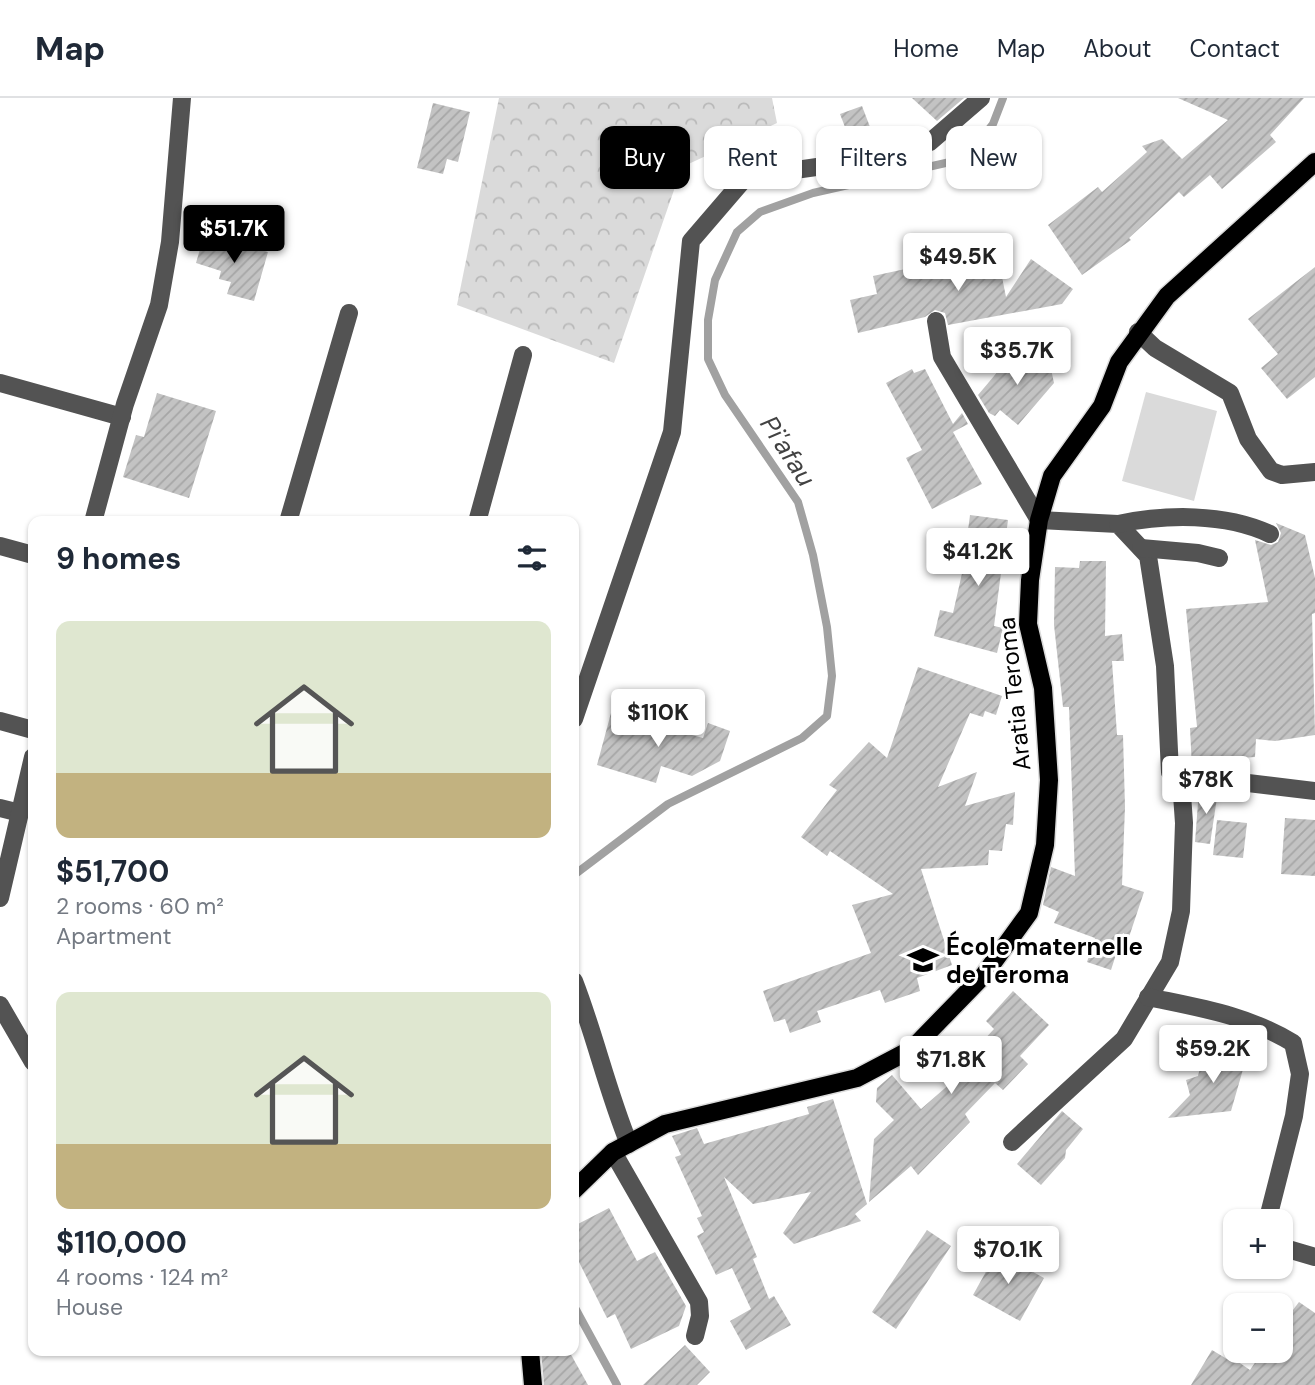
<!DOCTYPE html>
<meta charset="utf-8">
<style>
:root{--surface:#fff;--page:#f6f6f7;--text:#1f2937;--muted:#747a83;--line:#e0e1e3;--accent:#000}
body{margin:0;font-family:"DM Sans",sans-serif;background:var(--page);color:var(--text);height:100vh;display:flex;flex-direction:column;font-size:26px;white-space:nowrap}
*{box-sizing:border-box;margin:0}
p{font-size:23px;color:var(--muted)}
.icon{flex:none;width:38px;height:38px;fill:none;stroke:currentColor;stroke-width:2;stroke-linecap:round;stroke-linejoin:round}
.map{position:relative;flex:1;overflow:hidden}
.drawer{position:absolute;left:28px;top:418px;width:551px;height:840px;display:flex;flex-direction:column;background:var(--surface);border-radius:14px;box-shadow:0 2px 5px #0004}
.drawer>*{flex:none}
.guide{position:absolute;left:600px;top:28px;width:609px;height:63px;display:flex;gap:14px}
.tools{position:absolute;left:1223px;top:1111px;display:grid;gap:14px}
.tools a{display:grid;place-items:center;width:70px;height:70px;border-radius:14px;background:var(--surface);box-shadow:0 2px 5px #0004;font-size:35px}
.price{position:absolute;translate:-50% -60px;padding:0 16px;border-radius:7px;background:#fff;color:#222;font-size:23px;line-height:46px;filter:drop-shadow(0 2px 4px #0008)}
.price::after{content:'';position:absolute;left:50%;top:42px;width:21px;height:16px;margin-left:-10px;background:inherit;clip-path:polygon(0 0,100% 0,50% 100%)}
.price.on{background:var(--accent);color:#fff}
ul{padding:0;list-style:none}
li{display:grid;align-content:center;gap:14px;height:371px;padding:0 28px}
li span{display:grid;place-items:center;height:217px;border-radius:14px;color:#555}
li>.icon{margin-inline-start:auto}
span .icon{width:126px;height:126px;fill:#fffc;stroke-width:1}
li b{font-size:30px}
h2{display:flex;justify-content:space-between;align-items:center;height:84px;padding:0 28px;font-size:30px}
.chip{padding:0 24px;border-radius:14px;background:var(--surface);box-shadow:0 2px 5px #0004;font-size:24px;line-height:63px}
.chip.on{background:var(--accent);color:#fff}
header{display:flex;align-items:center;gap:42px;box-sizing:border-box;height:98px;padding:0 35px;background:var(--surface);border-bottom:2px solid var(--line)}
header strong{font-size:33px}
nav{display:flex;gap:38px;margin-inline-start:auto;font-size:24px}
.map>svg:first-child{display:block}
.forest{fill:url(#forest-crowns)}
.garden{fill:#dadada}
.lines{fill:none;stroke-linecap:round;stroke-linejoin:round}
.stream{stroke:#a1a1a1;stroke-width:8}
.building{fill:url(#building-hatch)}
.major-casing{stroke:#dbdbdb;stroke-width:21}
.minor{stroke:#535353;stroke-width:18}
.major{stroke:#000;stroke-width:18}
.labels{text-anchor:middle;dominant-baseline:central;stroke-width:6;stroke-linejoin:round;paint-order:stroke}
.street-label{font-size:24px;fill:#000;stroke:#fff}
.poi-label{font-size:24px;font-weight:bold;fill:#000;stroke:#fff;text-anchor:start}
.water-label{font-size:26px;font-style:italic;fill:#424242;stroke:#fff}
</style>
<header>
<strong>Map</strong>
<nav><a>Home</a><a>Map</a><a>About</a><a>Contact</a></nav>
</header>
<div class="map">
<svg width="1315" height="1287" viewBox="0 0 1315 1287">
<defs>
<pattern id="forest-crowns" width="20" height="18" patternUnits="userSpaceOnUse" patternTransform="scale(1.75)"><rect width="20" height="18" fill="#dadada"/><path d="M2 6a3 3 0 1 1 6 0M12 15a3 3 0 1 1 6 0" fill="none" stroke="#b9b9b9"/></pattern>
<pattern id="building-hatch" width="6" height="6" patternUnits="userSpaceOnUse" patternTransform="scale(1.75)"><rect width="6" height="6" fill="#c3c3c3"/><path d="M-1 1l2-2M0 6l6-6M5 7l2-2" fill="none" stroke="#a6a6a6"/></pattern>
</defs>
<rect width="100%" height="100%" fill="#fff"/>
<path class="forest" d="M499 0H772L777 25 682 69 614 265 457 207Z"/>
<path class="garden" d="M1146 294 1217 313 1194 403 1122 383Z"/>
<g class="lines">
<g class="stream">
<path d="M574 777 668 706 802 640 827 618 832 578 827 529 813 457 798 404 725 297 708 261V222L715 182 737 134 760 114 813 95 950 64 974 50 993 26 1003 0"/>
<path d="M574 1208 617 1287"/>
</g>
</g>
<g class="building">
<path d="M912 0H964L937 23Z"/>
<path d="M1178 0H1304L1270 37 1276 44 1222 91 1210 77 1184 99 1179 94 1129 140 1131 142 1082 177 1048 127 1098 89 1102 94 1147 54 1142 48 1162 41 1182 61 1228 22Z"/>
<path d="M433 5 470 14 458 64 447 61 443 76 417 70Z"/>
<path d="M862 8 870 29 848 37 840 16Z"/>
<path d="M204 137 268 154 254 203 227 196 231 184 219 181 221 173 196 165Z"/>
<path d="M995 144 1006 199 1031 161 1073 191 1062 206 948 227 945 215 935 212 925 219 858 235 850 202 877 196 873 178 910 170 913 179 968 169 964 150Z"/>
<path d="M1315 169V279L1287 301 1261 270 1278 256 1248 221Z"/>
<path d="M1016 252 1051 271 1054 285 1018 327 1000 312 995 318 989 315 978 297Z"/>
<path d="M912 271 914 275 925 271 953 326 962 315 968 326 953 334 982 386 932 411 906 360 922 352 886 285Z"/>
<path d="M157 295 216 313 189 400 123 379 136 337 144 339Z"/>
<path d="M970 417 1008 422 994 528 1003 530 997 555 934 538 940 512 953 515 963 471Z"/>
<path d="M1276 425 1305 437 1315 480V515L1312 516 1315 637 1275 643 1256 641 1255 659 1240 660V671L1192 670 1190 630 1197 629 1186 511 1268 504 1255 442 1271 447 1278 444 1281 435Z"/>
<path d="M1080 463H1106L1105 538 1122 536 1124 563H1112L1117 637H1123L1125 709 1122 787 1144 794 1129 839 1123 835 1111 872 1087 864 1095 840 1054 825 1059 814 1043 807 1051 769 1075 778 1069 609H1063L1054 527 1055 469 1079 470Z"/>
<path d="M918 569 1002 598 996 617 985 613 983 619 970 615 938 689 977 674 965 708 1015 694 1013 727 1006 726 1002 753 989 752 988 767 921 771 952 867 917 880 920 893 885 905 880 892 817 913 821 924 790 935 785 921 774 924 763 893 871 855 852 807 893 796 830 753 827 758 801 739 837 692 829 687 869 644 887 660Z"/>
<path d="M611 615 703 640 708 625 730 633 720 663 692 678 661 668 656 685 597 667Z"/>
<path d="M1199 692 1218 693 1210 746 1195 744Z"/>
<path d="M1285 720 1315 722V778L1281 776Z"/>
<path d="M1217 722 1247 725 1243 760 1213 757Z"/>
<path d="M1013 893 1049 927 1020 958 1028 966 1003 992 995 985 965 1016 970 1024 918 1077 911 1068 869 1104 874 1041 894 1022 876 1004 877 990 892 977 921 1011 960 977 955 973 994 931 986 923Z"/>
<path d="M1205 950 1246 961 1231 1013 1168 1020 1190 997 1186 982 1198 978Z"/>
<path d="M833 1001 867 1106 855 1116 861 1123 794 1146 783 1135 811 1094 753 1106 724 1079 757 1159 753 1161 769 1201 774 1198 791 1227 746 1252 730 1223 751 1211 732 1170 716 1177 697 1138 704 1134 697 1120 702 1118 675 1059 681 1057 672 1038 697 1030 704 1046 809 1016 807 1009Z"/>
<path d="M1062 1013 1083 1031 1066 1052 1065 1060 1041 1087 1017 1066Z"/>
<path d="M609 1110 637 1163 655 1154 686 1208 679 1228 631 1251 615 1216 607 1220 574 1154V1128Z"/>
<path d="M927 1132 951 1148 896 1231 872 1214Z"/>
<path d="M997 1154 1044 1180 1020 1223 973 1197Z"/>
<path d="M1299 1204 1315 1215V1287H1191L1212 1252 1232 1264 1234 1261 1250 1272 1263 1253H1281V1228Z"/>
<path d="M685 1247 710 1274 697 1287H643Z"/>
<path d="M541 1253H569L588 1287H544Z"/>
</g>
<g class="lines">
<g class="major-casing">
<g id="major">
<path d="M574 1092 613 1054 665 1026 857 980 912 951 984 877 1029 815 1045 747 1049 682 1043 590 1028 526 1030 482 1039 422 1052 378 1102 308 1119 264 1167 198 1315 64"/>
<path d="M530 1253 533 1287"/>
</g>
</g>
<g class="minor">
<path d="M936 223 942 259 1039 422 1118 426 1148 458 1165 568 1170 674 1181 682 1184 725 1181 813 1170 864 1124 941 1012 1044"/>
<path d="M1138 234 1155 250 1230 295 1248 341 1271 373 1282 377 1315 374"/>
<path d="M0 285 122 319"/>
<path d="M93 424 125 306 159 207 170 144 182 0"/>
<path d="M288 424 349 215"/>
<path d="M477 424 523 257"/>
<path d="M1118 426C1166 416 1225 415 1270 436"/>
<path d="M0 448 33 457"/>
<path d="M1141 450 1198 455 1219 460"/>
<path d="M574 621 672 334 691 143 746 79 859 63 930 44 981 0"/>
<path d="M0 623 33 632"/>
<path d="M1181 682 1206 680 1315 693"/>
<path d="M0 710 20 715"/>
<path d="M0 800 33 659"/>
<path d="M574 883C595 937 607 992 629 1046"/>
<path d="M1148 899C1200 910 1247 917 1293 945L1300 976 1294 1018 1267 1124"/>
<path d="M0 907 33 964"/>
<path d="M613 1054 699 1204 700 1218 695 1238"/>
<path d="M1281 1149 1315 1159"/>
</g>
<use href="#major" class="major"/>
</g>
<defs>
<g id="school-bare" transform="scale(2.415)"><path d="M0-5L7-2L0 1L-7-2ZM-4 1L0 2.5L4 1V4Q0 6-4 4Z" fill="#000" stroke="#fff" stroke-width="2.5" paint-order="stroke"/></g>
</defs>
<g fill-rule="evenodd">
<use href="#school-bare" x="923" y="862"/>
</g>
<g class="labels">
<g class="street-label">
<text transform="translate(1014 596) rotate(-96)">Aratia Teroma</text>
</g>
<g class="poi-label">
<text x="946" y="848">École maternelle<tspan x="946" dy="28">de Teroma</tspan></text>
</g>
<g class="water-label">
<text transform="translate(788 353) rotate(57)">Pi'afau</text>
</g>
</g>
</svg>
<div class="tools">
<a>+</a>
<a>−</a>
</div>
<b class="price on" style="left:234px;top:167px">$51.7K</b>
<b class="price" style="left:958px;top:195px">$49.5K</b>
<b class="price" style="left:1017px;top:289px">$35.7K</b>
<b class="price" style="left:978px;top:490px">$41.2K</b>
<b class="price" style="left:658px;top:651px">$110K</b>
<b class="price" style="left:1206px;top:718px">$78K</b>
<b class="price" style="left:1213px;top:987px">$59.2K</b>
<b class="price" style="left:951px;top:998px">$71.8K</b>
<b class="price" style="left:1008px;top:1188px">$70.1K</b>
<div class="guide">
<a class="chip on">Buy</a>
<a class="chip">Rent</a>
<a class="chip">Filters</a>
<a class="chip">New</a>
</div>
<section class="drawer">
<h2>9 homes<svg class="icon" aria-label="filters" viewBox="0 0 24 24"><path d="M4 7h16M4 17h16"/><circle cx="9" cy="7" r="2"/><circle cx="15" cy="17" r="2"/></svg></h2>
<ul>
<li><span style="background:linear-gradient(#dfe7d0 70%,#c2b280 0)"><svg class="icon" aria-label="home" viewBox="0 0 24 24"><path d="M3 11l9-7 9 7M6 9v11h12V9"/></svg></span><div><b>$51,700</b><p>2 rooms · 60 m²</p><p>Apartment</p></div></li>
<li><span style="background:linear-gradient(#dfe7d0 70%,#c2b280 0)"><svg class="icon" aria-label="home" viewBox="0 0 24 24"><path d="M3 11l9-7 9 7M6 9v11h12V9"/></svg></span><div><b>$110,000</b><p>4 rooms · 124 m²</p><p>House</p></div></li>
</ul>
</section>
</div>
